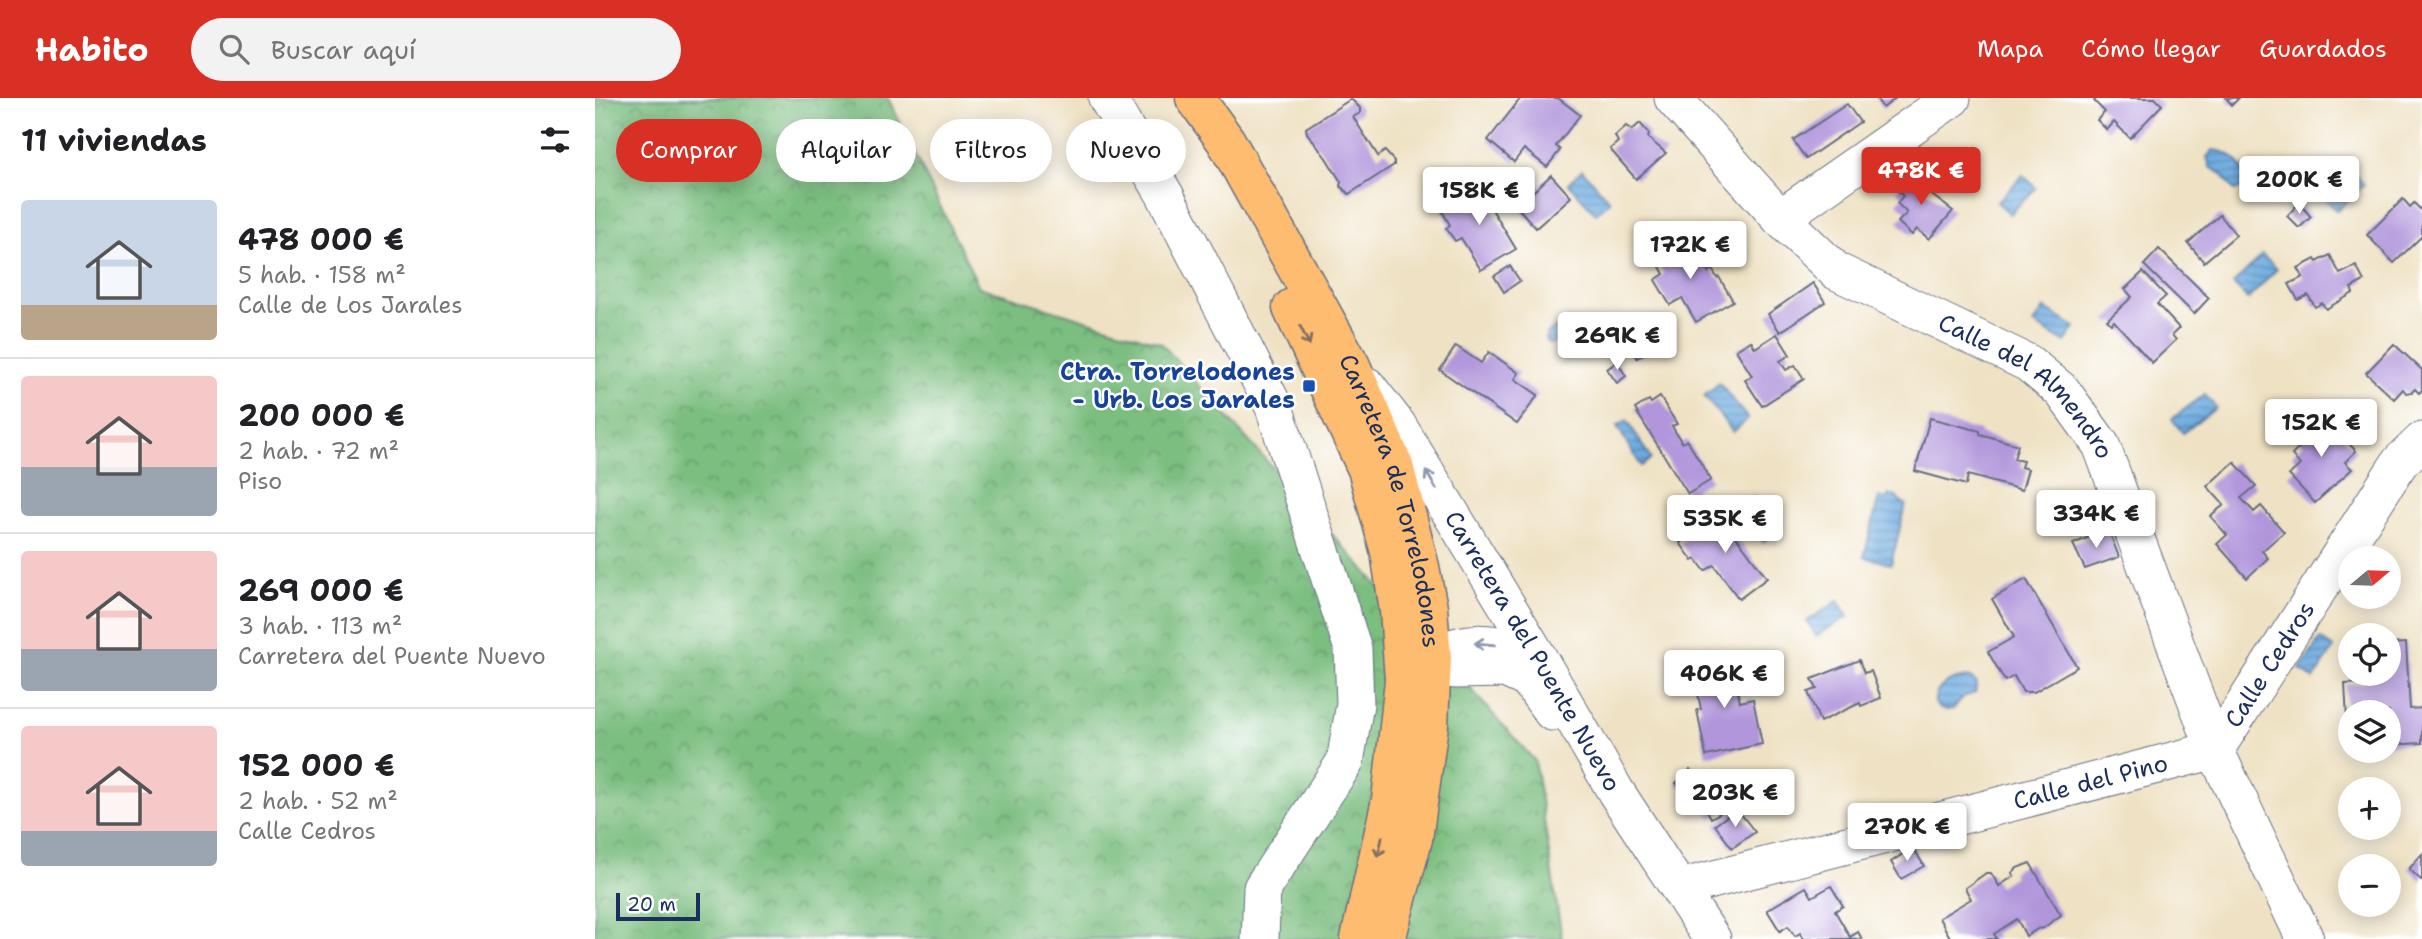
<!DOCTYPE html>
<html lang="es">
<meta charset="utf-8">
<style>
:root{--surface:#fff;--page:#f2f2f2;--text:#202124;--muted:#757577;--line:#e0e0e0;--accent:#d93025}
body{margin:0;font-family:"Shantell Sans",sans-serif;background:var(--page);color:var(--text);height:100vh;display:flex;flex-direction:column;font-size:26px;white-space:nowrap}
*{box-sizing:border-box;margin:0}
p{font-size:23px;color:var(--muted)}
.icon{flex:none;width:38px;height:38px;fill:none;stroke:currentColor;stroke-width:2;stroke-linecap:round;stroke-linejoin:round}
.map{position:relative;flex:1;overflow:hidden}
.details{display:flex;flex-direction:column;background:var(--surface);width:595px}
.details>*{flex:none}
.banner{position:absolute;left:21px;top:21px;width:665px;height:63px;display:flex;gap:14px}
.needle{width:46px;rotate:71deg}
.fabs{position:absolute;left:1743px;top:448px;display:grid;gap:14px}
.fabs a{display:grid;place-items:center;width:63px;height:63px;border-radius:50%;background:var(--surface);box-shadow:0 4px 18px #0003;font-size:35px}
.scale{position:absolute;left:21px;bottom:18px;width:84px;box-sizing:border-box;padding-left:7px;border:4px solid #1b2f5e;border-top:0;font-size:19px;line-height:24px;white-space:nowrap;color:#1b2f5e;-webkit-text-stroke:5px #fff;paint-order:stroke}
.price{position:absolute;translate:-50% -60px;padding:0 16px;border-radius:7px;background:#fff;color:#222;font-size:23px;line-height:46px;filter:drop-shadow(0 2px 4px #0008)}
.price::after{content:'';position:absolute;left:50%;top:42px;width:21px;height:16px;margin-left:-10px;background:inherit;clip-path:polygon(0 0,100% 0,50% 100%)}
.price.current{background:var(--accent);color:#fff}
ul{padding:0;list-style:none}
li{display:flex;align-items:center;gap:21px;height:175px;padding:0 21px}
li+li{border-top:2px solid var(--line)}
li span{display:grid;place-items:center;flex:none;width:196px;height:140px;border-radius:7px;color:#555}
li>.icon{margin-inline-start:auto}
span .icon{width:84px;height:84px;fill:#fffc;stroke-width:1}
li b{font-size:30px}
h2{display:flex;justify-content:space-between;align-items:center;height:84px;padding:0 21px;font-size:30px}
.pill{padding:0 24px;border-radius:32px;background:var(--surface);box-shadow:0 4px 18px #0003;font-size:24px;line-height:63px}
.pill.current{background:var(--accent);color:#fff}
header{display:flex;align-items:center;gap:42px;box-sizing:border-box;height:98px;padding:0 35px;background:var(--accent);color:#fff}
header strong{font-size:33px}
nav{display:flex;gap:38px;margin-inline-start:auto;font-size:24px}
.search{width:490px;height:63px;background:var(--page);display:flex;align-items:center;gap:18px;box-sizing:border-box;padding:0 24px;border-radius:38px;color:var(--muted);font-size:26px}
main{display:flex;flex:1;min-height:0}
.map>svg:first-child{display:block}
.forest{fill:url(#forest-crowns);stroke:#4c766f;stroke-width:2}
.water{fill:url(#water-rules);stroke:#446d9e;stroke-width:2}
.building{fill:#b196db}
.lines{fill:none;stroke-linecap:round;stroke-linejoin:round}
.minor-casing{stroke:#656e82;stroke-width:39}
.major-casing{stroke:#656e82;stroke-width:41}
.minor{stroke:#fff;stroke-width:37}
.major{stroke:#fdbc70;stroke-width:38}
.oneway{stroke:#816e66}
.oneway2{stroke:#8d97ae}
.transit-dot{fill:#1a4fb4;stroke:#fff;stroke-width:2.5}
.labels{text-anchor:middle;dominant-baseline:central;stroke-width:5;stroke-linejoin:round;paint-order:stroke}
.transit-label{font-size:24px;font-weight:bold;fill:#164399;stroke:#fff;text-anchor:end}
.street-label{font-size:24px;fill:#1b2f5e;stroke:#fff}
</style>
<header>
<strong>Habito</strong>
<div class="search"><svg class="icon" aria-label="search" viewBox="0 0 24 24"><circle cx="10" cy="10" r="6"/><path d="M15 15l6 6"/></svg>Buscar aquí</div>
<nav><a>Mapa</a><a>Cómo llegar</a><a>Guardados</a></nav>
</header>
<main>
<section class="details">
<h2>11 viviendas<svg class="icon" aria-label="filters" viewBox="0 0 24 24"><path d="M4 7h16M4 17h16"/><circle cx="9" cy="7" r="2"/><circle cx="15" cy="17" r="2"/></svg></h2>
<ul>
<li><span style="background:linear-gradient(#c9d6e8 75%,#b9a48a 0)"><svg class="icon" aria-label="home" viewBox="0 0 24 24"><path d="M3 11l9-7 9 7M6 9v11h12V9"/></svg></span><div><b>478 000 €</b><p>5 hab. · 158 m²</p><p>Calle de Los Jarales</p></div></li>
<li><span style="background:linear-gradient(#f6c9c9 65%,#9aa5b1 0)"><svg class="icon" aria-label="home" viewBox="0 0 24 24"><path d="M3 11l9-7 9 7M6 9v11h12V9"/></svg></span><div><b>200 000 €</b><p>2 hab. · 72 m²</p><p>Piso</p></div></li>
<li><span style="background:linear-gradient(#f6c9c9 70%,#9aa5b1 0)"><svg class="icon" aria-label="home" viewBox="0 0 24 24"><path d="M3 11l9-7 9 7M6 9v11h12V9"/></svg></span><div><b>269 000 €</b><p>3 hab. · 113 m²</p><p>Carretera del Puente Nuevo</p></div></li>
<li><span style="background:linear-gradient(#f6c9c9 75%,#9aa5b1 0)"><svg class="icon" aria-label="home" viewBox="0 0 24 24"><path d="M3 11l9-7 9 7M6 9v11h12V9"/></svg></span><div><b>152 000 €</b><p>2 hab. · 52 m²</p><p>Calle Cedros</p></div></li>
</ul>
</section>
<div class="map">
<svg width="1827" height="841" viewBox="0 0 1827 841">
<defs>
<pattern id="forest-crowns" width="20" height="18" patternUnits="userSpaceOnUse" patternTransform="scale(1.75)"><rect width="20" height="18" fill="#7cbe80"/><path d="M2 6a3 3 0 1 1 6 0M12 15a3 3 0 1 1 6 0" fill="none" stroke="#659b6c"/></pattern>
<pattern id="water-rules" width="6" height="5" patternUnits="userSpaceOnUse" patternTransform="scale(1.75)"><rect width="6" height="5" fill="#6dabdf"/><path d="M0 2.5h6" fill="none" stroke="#598cb8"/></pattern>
</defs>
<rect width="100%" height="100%" fill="#fff"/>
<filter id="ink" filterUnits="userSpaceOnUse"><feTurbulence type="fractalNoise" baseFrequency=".0143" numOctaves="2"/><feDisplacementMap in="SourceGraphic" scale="14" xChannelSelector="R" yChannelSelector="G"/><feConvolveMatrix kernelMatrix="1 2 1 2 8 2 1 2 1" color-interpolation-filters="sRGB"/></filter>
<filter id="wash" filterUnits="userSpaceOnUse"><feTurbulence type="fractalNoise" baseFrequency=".00686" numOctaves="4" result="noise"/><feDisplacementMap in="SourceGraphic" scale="28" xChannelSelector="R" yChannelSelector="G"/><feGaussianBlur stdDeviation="1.57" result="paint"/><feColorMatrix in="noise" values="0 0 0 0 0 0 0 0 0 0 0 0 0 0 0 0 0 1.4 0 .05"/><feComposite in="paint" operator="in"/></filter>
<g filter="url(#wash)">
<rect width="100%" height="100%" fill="#efe2c4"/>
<path class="forest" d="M0 0H293L384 189 566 245 940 663 967 841H0Z"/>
<g class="water">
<path d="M1618 52C1635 53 1646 64 1652 80L1649 90 1639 92 1627 76 1615 69 1612 59Z"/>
<path d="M987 72 1015 103 1001 116 973 85Z"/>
<path d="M1756 72 1769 86 1742 113 1728 99Z"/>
<path d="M1428 77 1441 90 1415 116 1402 104Z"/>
<path d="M1667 157 1682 171 1653 201 1638 186Z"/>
<path d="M1449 210 1480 229 1470 245 1439 226Z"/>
<path d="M969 224 988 251 975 261 962 243 955 246 950 241 952 236Z"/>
<path d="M1124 285 1153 321 1138 334 1109 298Z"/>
<path d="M1610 296 1621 310 1588 335 1577 321Z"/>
<path d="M1032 322 1056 361 1046 368 1022 328Z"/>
<path d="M1294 397H1300L1305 404 1311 406 1296 466 1269 459 1284 399 1291 401Z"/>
<path d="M1159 399 1184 432 1168 444 1143 412Z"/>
<path d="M1243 503 1253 519 1221 538 1212 523Z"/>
<path d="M1725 541 1739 550 1719 581 1705 571Z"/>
<path d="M1374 579 1382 585 1380 595 1368 599 1358 611C1329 617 1335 581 1374 579Z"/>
</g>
<g id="blocks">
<g class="building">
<path d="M926 0H963L985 17 961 48 965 52 952 69 929 51 919 64 893 42Z"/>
<path d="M1281 0H1301L1288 10Z"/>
<path d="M1502 0H1560L1567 7 1535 40 1519 24 1512 32 1502 22 1510 14 1499 3Z"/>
<path d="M1631 0H1644L1637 7Z"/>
<path d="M756 1 765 10V15L758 19 783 58 790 53 799 63V67L754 96 745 88 746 84 731 60 712 35 711 30Z"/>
<path d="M1252 6 1265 24 1211 61 1198 42Z"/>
<path d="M1045 25 1054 36 1053 40 1071 55 1041 81 1015 51 1023 44 1020 38 1031 28 1037 32Z"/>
<path d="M1321 73 1336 85 1330 92 1358 113 1334 141 1322 131 1317 137 1303 124 1312 115 1302 105 1308 98 1302 92Z"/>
<path d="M956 77 976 99 941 130 922 109Z"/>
<path d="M886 87 894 100 899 96 906 108 898 113 921 151 886 172 866 140 860 143 851 130 855 127 846 111Z"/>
<path d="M1808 101 1815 109 1819 105 1827 113V138L1799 165 1772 137Z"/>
<path d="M1704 105 1716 119 1704 130 1692 118Z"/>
<path d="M1625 117 1641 137 1609 164 1593 145Z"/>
<path d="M1087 142 1091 149 1097 146 1113 174 1117 171 1122 180 1124 179 1138 203 1101 224 1087 200 1075 207 1060 182 1069 176 1059 158Z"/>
<path d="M1564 151 1614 200 1599 216 1549 167Z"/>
<path d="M1735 157 1745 176 1761 168 1769 183 1756 190 1758 195 1731 211 1727 205 1720 209 1713 197 1703 202 1694 186 1708 179 1703 170 1720 161 1722 164Z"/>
<path d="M915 168 925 183 909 194 899 178Z"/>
<path d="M1548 174 1571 198 1562 206 1584 230 1577 237 1581 242 1557 265 1519 223 1516 226 1512 222 1537 199 1530 191Z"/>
<path d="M1218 185 1230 204 1185 234 1173 216Z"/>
<path d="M1182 236 1195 257 1185 263 1191 272 1200 267 1209 281 1167 308 1150 282 1157 278 1141 252 1156 243 1160 250Z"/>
<path d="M1040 238 1051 254 1042 260 1031 244Z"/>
<path d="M1799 246 1827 272V292L1824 295 1820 291 1817 294 1811 295 1808 291 1799 301 1771 275Z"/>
<path d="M861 248 886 265 894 254 924 275 920 281 943 297 922 326 845 272Z"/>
<path d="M1022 264 1031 278 1022 285 1012 271Z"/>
<path d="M1065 299 1082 326 1077 328 1087 345 1092 342 1116 382 1093 396 1040 311 1054 302 1056 305Z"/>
<path d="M1726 316 1761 353 1750 364 1757 371 1720 405 1694 377 1705 367 1697 357 1708 346 1701 338Z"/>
<path d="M1335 320 1385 333V336L1423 347 1419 361 1428 363 1426 369 1433 371 1427 392 1373 377 1371 387 1320 373Z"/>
<path d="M1639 364 1661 388 1646 400 1659 414 1666 408 1689 434 1667 453 1673 460 1652 480 1622 446 1632 437 1615 418 1629 407 1612 388Z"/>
<path d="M1128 414 1140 431 1137 433 1172 480 1144 501 1119 467 1110 473 1101 461 1098 463 1085 445Z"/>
<path d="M1513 431 1524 459 1490 471 1478 446Z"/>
<path d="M1431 481 1482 569 1439 594H1428L1419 578 1410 583 1393 554 1419 539 1397 501Z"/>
<path d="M1811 545 1815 611 1827 610V645L1794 647V614H1755V638L1753 639 1750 586 1768 585V576H1794V546Z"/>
<path d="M1135 558 1145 604 1158 601 1167 646 1111 658 1102 612 1106 611 1098 572 1113 569 1112 563Z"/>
<path d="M1264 562 1269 575 1276 573 1286 600 1266 608 1265 605 1225 624 1213 594 1222 591 1217 581Z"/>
<path d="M1095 672 1103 680 1089 693 1081 685Z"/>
<path d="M1115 696 1125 715 1116 720 1106 702Z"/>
<path d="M1142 711 1160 734 1137 750 1120 727Z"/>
<path d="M1318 749 1329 768 1306 781 1296 764Z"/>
<path d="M1827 756V783L1814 771Z"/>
<path d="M1435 765 1466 817 1447 831 1444 830 1431 838 1422 821 1399 836 1402 841H1356L1344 820 1376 801 1370 790 1391 775H1396L1404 788 1419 778 1417 775 1422 770Z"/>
<path d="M1236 788 1248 808 1240 813 1255 839 1263 834 1267 841H1209L1205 835 1200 838 1193 828 1185 833 1172 812 1211 789 1217 799Z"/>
</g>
</g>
</g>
<g filter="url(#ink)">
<use href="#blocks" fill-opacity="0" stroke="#656e82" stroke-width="2"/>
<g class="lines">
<g class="minor-casing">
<g id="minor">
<path d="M512 0 570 97 679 309 758 551 760 606 750 664 667 790 665 841"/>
<path id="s1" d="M1078 0 1185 120 1241 173 1433 265 1467 293 1506 347 1620 652 1710 841"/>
<path d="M1185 120 1357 0"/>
<path id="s2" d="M772 288 803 328 943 559 1021 694 1117 841"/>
<path d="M825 534 837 560 860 572 910 571 934 582 957 614"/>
<path d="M829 571C856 534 906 544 942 558"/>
<path id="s3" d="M1085 790 1620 652 1805 364 1827 343"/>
</g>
</g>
<g class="major-casing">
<g id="major">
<path id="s4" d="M600 0 631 43 756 268 799 368 825 469 833 510 837 560 834 627 818 741 791 841"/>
<path d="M697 210 772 371 795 454 804 512 809 582 796 702 765 841"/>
</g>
</g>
<use href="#minor" class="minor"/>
<use href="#major" class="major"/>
</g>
<defs><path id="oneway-shaft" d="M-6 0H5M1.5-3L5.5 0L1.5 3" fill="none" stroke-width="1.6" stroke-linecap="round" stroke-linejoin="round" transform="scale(1.75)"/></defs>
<g class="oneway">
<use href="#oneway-shaft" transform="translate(710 238) rotate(64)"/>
<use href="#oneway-shaft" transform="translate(785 749) rotate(103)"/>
</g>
<g class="oneway2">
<use href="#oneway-shaft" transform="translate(836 382) rotate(-121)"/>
<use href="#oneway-shaft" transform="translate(890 546) rotate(-175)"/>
</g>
</g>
<rect class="transit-dot" x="707" y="281" width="14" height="14" rx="3.5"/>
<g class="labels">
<g class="transit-label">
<text x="700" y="274">Ctra. Torrelodones<tspan x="700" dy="28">- Urb. Los Jarales</tspan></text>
</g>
<g class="street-label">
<text stroke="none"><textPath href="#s1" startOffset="464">Calle del Almendro</textPath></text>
<text stroke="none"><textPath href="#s4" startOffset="452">Carretera de Torrelodones</textPath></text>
<text stroke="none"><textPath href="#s2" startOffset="313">Carretera del Puente Nuevo</textPath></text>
<text stroke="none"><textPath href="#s3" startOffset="654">Calle Cedros</textPath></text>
<text stroke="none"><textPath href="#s3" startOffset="424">Calle del Pino</textPath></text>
</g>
</g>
</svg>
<div class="fabs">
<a><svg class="needle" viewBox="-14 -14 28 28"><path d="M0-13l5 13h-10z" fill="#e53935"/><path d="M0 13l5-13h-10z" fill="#757577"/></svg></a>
<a><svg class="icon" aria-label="locate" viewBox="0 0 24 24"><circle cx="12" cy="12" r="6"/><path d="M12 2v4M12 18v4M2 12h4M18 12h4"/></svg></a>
<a><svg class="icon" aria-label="layers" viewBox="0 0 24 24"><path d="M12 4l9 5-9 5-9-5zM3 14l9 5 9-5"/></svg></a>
<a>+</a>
<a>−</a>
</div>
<div class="scale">20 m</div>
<b class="price current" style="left:1326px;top:109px">478K €</b>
<b class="price" style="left:1704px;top:118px">200K €</b>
<b class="price" style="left:884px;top:129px">158K €</b>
<b class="price" style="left:1095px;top:183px">172K €</b>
<b class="price" style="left:1022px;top:274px">269K €</b>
<b class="price" style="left:1726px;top:361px">152K €</b>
<b class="price" style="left:1501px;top:452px">334K €</b>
<b class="price" style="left:1130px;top:457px">535K €</b>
<b class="price" style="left:1129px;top:612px">406K €</b>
<b class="price" style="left:1140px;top:731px">203K €</b>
<b class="price" style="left:1312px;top:765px">270K €</b>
<div class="banner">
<a class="pill current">Comprar</a>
<a class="pill">Alquilar</a>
<a class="pill">Filtros</a>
<a class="pill">Nuevo</a>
</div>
</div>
</main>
